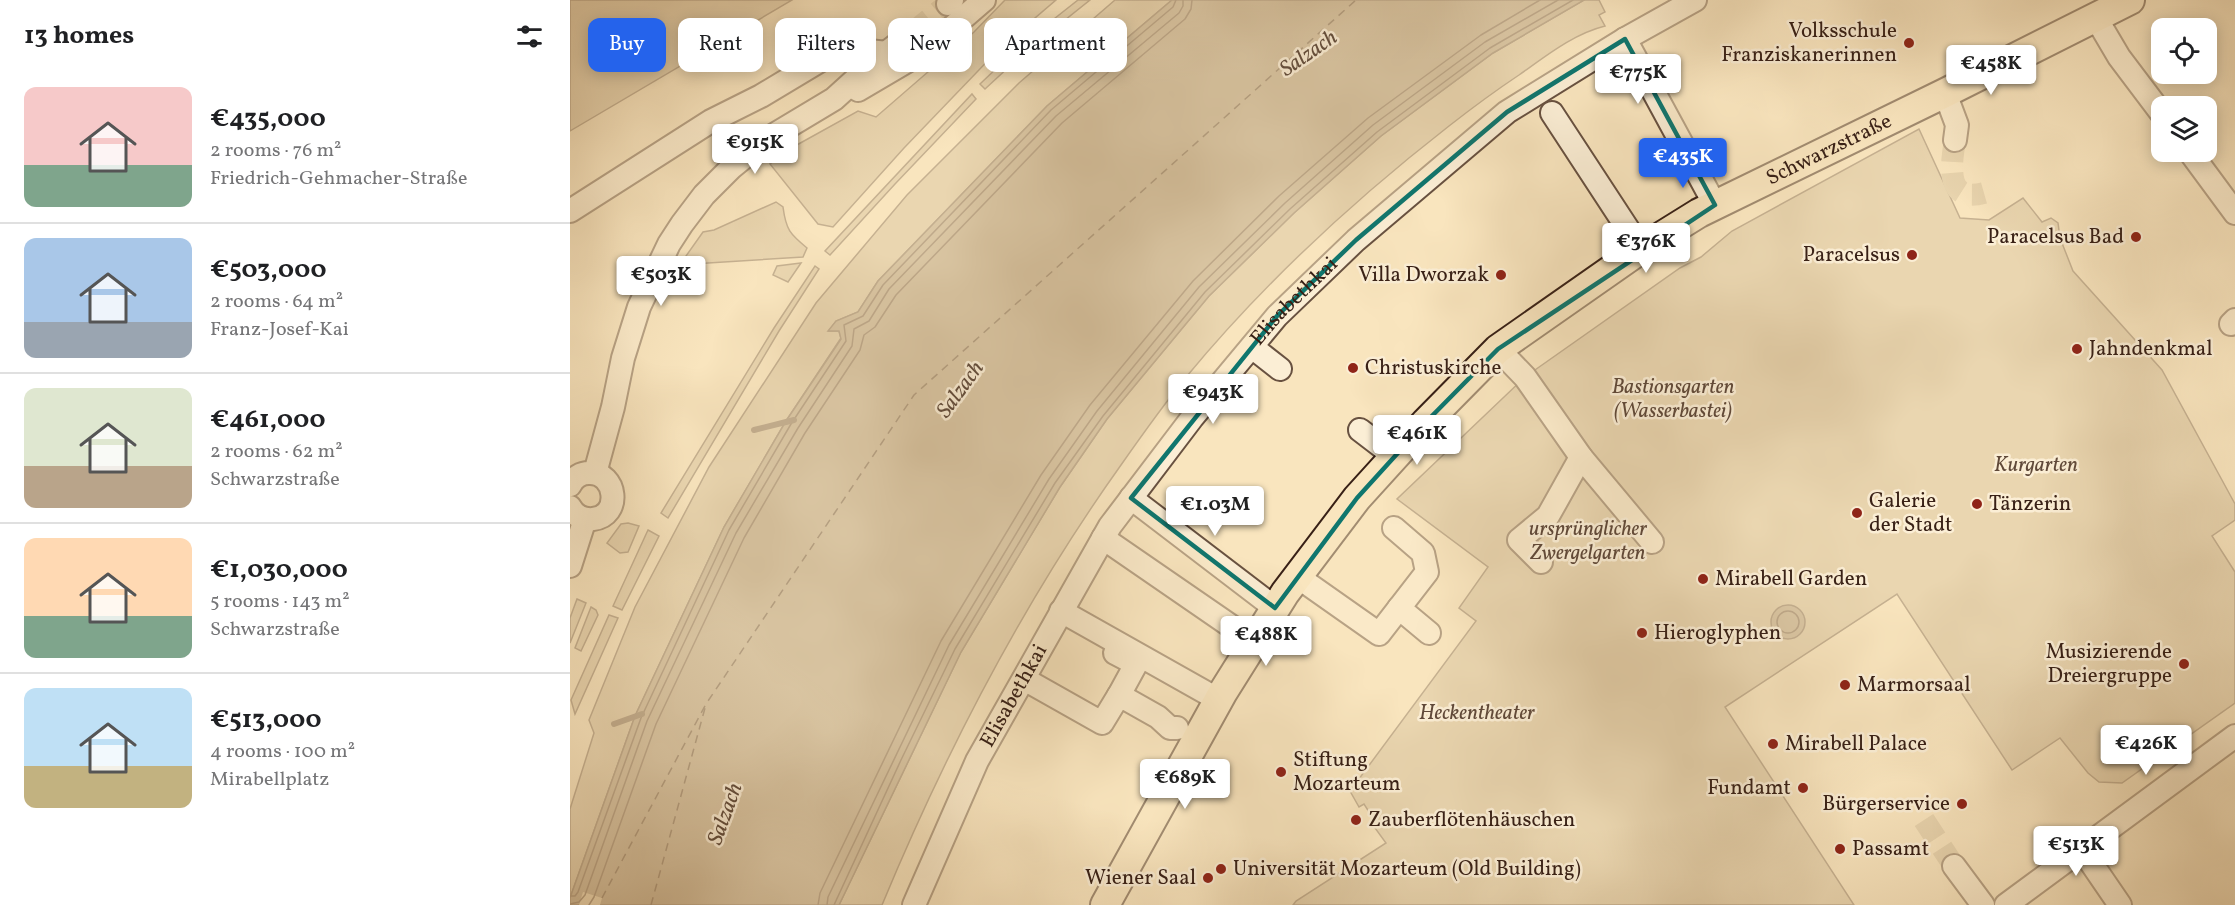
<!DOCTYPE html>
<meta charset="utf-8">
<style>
:root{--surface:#fff;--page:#f2f2f2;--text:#202124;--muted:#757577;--line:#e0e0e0;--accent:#2563eb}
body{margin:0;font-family:Vollkorn,serif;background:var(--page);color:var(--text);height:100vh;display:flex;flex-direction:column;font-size:22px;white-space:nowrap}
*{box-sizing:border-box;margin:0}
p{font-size:20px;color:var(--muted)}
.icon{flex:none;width:33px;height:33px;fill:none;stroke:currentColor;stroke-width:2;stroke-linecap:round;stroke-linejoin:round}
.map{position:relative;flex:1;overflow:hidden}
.side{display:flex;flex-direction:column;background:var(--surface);width:570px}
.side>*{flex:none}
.top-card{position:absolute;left:18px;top:18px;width:570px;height:54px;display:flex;gap:12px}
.buttons{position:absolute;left:1581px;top:18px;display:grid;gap:12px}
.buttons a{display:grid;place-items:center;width:66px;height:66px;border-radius:12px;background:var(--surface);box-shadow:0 3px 15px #0003;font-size:30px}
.price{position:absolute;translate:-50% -51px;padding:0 14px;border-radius:6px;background:#fff;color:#222;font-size:20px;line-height:39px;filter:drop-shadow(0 2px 3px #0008)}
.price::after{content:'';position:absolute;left:50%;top:36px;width:18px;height:14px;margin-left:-9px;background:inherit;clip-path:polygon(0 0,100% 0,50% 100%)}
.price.selected{background:var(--accent);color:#fff}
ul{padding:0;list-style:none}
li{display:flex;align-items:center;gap:18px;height:150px;padding:0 24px}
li+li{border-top:2px solid var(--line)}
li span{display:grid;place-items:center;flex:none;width:168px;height:120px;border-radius:12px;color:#555}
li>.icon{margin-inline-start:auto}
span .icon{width:72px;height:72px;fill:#fffc;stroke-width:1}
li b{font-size:26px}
h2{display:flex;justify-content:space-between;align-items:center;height:72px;padding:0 24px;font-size:26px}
.pill{padding:0 21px;border-radius:12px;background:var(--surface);box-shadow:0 3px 15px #0003;font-size:21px;line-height:54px}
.pill.selected{background:var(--accent);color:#fff}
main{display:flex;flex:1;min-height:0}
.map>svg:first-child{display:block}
.green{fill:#d8c4a1;stroke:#88725c;stroke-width:1.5}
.water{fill:#b7a285;stroke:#846e59;stroke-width:1.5}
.pier{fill:#f9e5be}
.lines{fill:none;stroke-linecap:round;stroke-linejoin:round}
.shore{stroke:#78614e;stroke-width:1.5}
.stream{stroke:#846e59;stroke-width:6}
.ferry{stroke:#644e3d;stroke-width:1.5;stroke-dasharray:8 6;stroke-linecap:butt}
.minor-tunnel{stroke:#d2be9c;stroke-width:22;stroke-dasharray:22 11;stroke-linecap:butt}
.minor-casing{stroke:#685140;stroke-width:26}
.major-casing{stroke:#382016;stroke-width:32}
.minor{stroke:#fbeed5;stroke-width:22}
.major{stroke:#f9e5be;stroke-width:28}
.marked{fill:none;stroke:#0f766e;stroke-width:4.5;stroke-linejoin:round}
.poi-dot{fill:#8f2418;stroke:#fbeed5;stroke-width:2}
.labels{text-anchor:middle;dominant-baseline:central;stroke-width:5;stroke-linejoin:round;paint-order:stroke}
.poi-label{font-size:21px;fill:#382016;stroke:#fbeed5;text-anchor:start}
.street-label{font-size:21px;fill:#382016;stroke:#fbeed5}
.park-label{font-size:21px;font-style:italic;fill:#604939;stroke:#fbeed5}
.water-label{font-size:22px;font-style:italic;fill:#644e3d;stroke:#fbeed5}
</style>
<main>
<section class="side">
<h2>13 homes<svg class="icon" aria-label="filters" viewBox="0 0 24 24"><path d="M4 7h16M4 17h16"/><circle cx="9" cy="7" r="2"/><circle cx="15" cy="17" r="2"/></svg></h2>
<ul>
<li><span style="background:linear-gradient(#f6c9c9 65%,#7fa58c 0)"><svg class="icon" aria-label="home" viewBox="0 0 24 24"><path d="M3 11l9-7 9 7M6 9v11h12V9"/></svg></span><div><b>€435,000</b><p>2 rooms · 76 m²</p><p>Friedrich-Gehmacher-Straße</p></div></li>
<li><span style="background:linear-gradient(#a9c7e8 70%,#9aa5b1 0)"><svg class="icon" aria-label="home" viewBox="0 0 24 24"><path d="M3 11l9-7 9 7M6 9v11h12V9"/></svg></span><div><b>€503,000</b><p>2 rooms · 64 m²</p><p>Franz-Josef-Kai</p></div></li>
<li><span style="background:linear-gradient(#dfe7d0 65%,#b9a48a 0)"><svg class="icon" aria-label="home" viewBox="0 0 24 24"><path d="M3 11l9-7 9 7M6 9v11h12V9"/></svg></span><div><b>€461,000</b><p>2 rooms · 62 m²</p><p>Schwarzstraße</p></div></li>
<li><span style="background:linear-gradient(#ffd9b3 65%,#7fa58c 0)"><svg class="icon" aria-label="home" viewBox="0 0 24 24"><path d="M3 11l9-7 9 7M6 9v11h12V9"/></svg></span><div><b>€1,030,000</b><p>5 rooms · 143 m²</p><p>Schwarzstraße</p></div></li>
<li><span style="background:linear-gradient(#bfe0f5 65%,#c2b280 0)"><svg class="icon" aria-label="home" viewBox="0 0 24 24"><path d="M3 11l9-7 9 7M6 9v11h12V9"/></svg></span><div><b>€513,000</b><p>4 rooms · 100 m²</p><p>Mirabellplatz</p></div></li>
</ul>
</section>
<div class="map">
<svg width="1665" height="905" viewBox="0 0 1665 905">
<rect width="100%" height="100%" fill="#f9e5be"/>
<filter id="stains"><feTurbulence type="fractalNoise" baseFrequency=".00333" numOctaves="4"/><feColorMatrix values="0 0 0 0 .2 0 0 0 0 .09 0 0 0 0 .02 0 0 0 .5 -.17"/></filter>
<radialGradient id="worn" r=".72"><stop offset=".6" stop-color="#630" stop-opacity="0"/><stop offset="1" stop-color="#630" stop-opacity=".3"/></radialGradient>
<g class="green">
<path d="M0 0H222L0 131Z"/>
<path d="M435 0H486L431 47 334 148 263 227 248 224 200 164 225 146 288 111 306 117 404 32Z"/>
<path d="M508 0H520L455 52 415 89 410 84 451 45Z"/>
<path d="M545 0H602L477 106 308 281 288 312 266 321 259 331H269L271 338 216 421 154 527 65 716 0 898V809L24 733 19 720 65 607 139 467 246 303 337 195 449 83Z"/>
<path d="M1014 0H1029L1035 12 1029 15 1035 26C1003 34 976 56 949 75 925 91 902 108 879 126 784 200 694 283 617 376 594 404 572 435 551 465 454 601 376 751 312 905H269L391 652 490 487 537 419 639 296 724 213 811 136 923 53Z"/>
<path d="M402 94 406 99 325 184 260 255 255 251Z"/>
<path d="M1349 129 1390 218 1419 220 1453 198 1472 222 1481 218 1488 223 1490 238 1503 271 1592 370 1665 504V520L1642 536 1665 572V703L1552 783 1529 782 1518 773 1490 738 1442 770 1327 594 1155 707 1284 905H723L726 901 816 843 805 828 808 826 794 804 789 807 780 791 906 621 889 608 918 567 827 499 955 377 1110 268 1131 257 1162 231Z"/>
<path d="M206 202 213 207C216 230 220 234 237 248L233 257 122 264 104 273 133 232 144 230Z"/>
<path d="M231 263 218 282 203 275 207 266Z"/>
<path d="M245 266 249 269 209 331 98 518 91 513 204 328Z"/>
<path d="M58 523 69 526 58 552 50 553 37 543 51 524Z"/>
<path d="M78 530 89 536 52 610 43 606Z"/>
<path d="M7 599 16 603 0 643V618Z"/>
<path d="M21 607 26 610 28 615 11 651 5 648Z"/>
<path d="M39 615 48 618 5 714 1 700Z"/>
</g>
<g class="water">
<path d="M602 0H1014L923 53 811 136 724 213 639 296 537 419 490 487 391 652 269 905H0V898L65 716 154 527 216 421 271 339 269 331H258L266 321 288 312 308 281 477 106Z"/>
<circle cx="1218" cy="622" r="17"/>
</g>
<path class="pier" d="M13 892 32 898 30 905H9Z"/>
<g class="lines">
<g class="shore">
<circle cx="1218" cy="622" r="11"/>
<path d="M0 896H5L8 892 71 718 159 530 221 424 276 341 274 325 293 316 313 285 481 110 603 7 606 0"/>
<path d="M0 904 9 902 15 895 77 721 166 533 228 428 282 346 284 329 299 321 319 289 486 116 609 13 613 6V0"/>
<path d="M19 905 24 897 86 724 174 538 235 433 290 350 294 335 305 327 326 295 492 123 615 19 621 9 622 0"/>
<path d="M248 905 250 893 371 641 471 475 520 405 623 281 709 196 798 118 911 35 970 0"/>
<path d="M257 905 258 897 379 645 479 479 527 411 629 287 715 203 803 125 915 42 988 0"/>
<path d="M264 905 331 760 385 649 485 483 533 416 635 292 720 209 807 132 920 48 1003 0"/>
</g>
<g class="stream">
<path d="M184 430 224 420"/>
<path d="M44 724 72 714"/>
</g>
<g class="ferry">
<path d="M32 898 136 704 344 395 786 0"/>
<path d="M81 905 135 708"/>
</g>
<g class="minor-tunnel">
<path d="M342 33 378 4"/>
<path d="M1385 140C1381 164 1375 204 1414 193"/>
<path d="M1354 820 1384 866"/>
</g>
<g class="minor-casing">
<g id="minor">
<path d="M378 4 382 0"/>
<path d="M1526 18 1549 57 1592 114"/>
<path d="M1055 39 1145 205"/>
<path d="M288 90 356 50 414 0"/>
<path d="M1375 93 1387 125 1385 140"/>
<path d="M982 113 1071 249"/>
<path d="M1620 152 1665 213"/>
<path d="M0 211 141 121 191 96 271 48 317 53"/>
<path d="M1661 324 1665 320"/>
<path d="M682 347 710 369"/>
<path d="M928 349 955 377 1011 457 1082 542"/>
<path d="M790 430 824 456"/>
<path d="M25 473 43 407 53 358 69 307 99 244 112 224 134 195 161 168 194 141 264 99 307 60 342 33"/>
<path d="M0 485C4 477 11 473 19 473 47 472 52 516 23 519 13 520 5 516 0 507"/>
<path d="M561 498 705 608"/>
<path d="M533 538 684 642"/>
<path d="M971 562 949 540 978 516 1011 457"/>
<path d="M0 566 15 519"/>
<path d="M728 577 809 634 857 572 853 553 824 528"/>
<path d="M829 608 859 633"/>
<path d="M491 611 649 700"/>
<path d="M545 653 566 664 548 697"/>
<path d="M454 679 532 723 549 695 588 717 600 728H607"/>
<path d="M1511 848 1550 905"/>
<path d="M1384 866 1413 905"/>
<path id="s1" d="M344 905 407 761 540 526 622 418 707 316 786 240 937 112 1055 39 1125 0"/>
<path d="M1436 905 1665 736"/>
</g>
</g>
<g class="major-casing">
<g id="major">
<path id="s2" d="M535 905 653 692 715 593 787 498 856 422 928 349 1071 249 1129 213 1375 93 1560 0"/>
</g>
</g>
<use href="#minor" class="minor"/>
<use href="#major" class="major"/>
</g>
<path d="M0 0H1665V905H0ZM1055 39 1145 205 928 349 856 422 787 498 705 608 561 498 707 316 786 240 937 112Z" fill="#f9e5be" fill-opacity=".55" fill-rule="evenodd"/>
<path class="marked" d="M1055 39 1145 205 928 349 856 422 787 498 705 608 561 498 707 316 786 240 937 112Z"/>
<g class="poi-dot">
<circle cx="1339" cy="43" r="6"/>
<circle cx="1566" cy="237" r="6"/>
<circle cx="1342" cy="255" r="6"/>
<circle cx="931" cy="275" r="6"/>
<circle cx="1507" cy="349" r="6"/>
<circle cx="783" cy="368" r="6"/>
<circle cx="1407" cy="504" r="6"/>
<circle cx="1287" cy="513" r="6"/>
<circle cx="1133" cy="579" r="6"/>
<circle cx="1072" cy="633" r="6"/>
<circle cx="1614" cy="664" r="6"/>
<circle cx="1275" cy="685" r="6"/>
<circle cx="1203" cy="744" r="6"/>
<circle cx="711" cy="772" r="6"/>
<circle cx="1233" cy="788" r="6"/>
<circle cx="1392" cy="804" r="6"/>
<circle cx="786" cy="820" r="6"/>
<circle cx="1270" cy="849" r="6"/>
<circle cx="651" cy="869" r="6"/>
<circle cx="638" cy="878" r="6"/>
</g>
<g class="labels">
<g class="poi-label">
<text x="1327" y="31" text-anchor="end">Volksschule<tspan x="1327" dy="24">Franziskanerinnen</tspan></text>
<text x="1554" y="237" text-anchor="end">Paracelsus Bad</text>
<text x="1330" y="255" text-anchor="end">Paracelsus</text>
<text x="919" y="275" text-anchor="end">Villa Dworzak</text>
<text x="1519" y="349">Jahndenkmal</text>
<text x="795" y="368">Christuskirche</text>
<text x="1299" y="501">Galerie<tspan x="1299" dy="24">der Stadt</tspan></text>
<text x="1419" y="504">Tänzerin</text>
<text x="1145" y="579">Mirabell Garden</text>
<text x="1084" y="633">Hieroglyphen</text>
<text x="1602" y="652" text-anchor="end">Musizierende<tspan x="1602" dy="24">Dreiergruppe</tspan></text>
<text x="1287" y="685">Marmorsaal</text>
<text x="1215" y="744">Mirabell Palace</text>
<text x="723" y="760">Stiftung<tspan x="723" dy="24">Mozarteum</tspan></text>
<text x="1221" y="788" text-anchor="end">Fundamt</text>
<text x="1380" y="804" text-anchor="end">Bürgerservice</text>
<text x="798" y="820">Zauberflötenhäuschen</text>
<text x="1282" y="849">Passamt</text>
<text x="663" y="869">Universität Mozarteum (Old Building)</text>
<text x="626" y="878" text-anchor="end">Wiener Saal</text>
</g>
<g class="street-label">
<text stroke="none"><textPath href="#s2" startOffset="1072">Schwarzstraße</textPath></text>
<text stroke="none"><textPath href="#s1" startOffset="718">Elisabethkai</textPath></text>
<text stroke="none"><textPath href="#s1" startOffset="232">Elisabethkai</textPath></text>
</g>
<g class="park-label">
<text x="1103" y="387">Bastionsgarten<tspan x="1103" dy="24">(Wasserbastei)</tspan></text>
<text x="1466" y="465">Kurgarten</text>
<text x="1018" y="529">ursprünglicher<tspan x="1018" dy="24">Zwergelgarten</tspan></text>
<text x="907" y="713">Heckentheater</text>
</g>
<g class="water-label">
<text transform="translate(739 54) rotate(-35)">Salzach</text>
<text transform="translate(391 390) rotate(-54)">Salzach</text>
<text transform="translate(156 814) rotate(-70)">Salzach</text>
</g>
</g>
<rect width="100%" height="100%" filter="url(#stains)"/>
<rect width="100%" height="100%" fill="url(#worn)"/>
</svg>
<div class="buttons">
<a><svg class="icon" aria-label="locate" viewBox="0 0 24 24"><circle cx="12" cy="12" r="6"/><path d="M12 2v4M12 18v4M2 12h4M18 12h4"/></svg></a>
<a><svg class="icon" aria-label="layers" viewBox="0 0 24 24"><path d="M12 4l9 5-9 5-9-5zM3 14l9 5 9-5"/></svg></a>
</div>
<b class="price" style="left:1421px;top:96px">€458K</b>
<b class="price" style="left:1068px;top:105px">€775K</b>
<b class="price" style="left:185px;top:175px">€915K</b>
<b class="price selected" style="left:1113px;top:189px">€435K</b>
<b class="price" style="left:1076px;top:274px">€376K</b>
<b class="price" style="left:91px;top:307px">€503K</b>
<b class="price" style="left:643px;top:425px">€943K</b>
<b class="price" style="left:847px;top:466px">€461K</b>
<b class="price" style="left:645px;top:537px">€1.03M</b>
<b class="price" style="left:696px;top:667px">€488K</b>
<b class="price" style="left:1576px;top:776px">€426K</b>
<b class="price" style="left:615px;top:810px">€689K</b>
<b class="price" style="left:1506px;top:877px">€513K</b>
<div class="top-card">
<a class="pill selected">Buy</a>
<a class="pill">Rent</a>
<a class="pill">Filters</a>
<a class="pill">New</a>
<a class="pill">Apartment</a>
</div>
</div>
</main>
